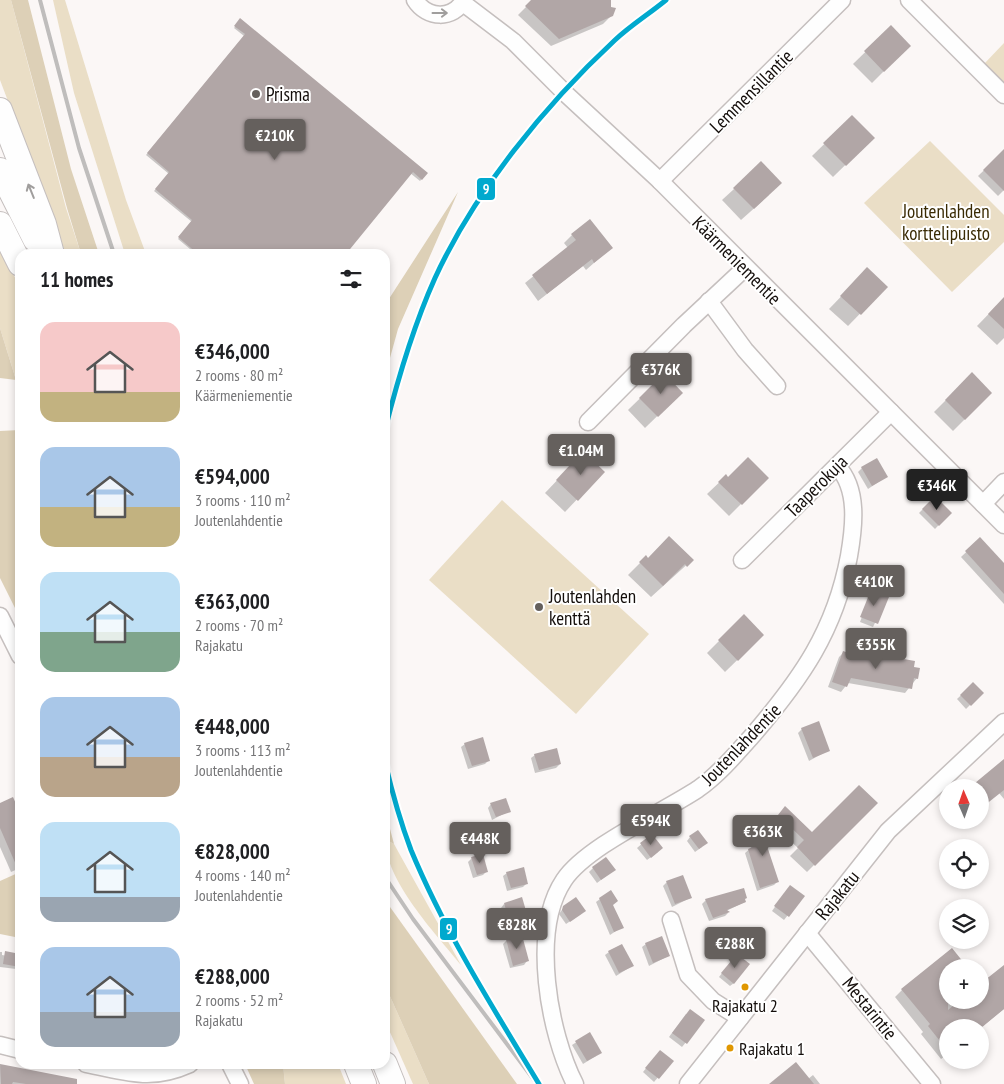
<!DOCTYPE html>
<meta charset="utf-8">
<style>
:root{--surface:#fff;--page:#f2f2f2;--text:#202124;--muted:#757577;--accent:#65605d}
body{margin:0;font-family:"PT Sans Narrow",sans-serif;background:var(--page);color:var(--text);height:100vh;display:flex;flex-direction:column;font-size:19px;white-space:nowrap}
*{box-sizing:border-box;margin:0}
p{font-size:16px;color:var(--muted)}
.icon{flex:none;width:28px;height:28px;fill:none;stroke:currentColor;stroke-width:2;stroke-linecap:round;stroke-linejoin:round}
.map{position:relative;flex:1;overflow:hidden}
.side{position:absolute;left:15px;top:249px;width:375px;height:820px;display:flex;flex-direction:column;background:var(--surface);border-radius:15px;box-shadow:0 2px 8px #0003}
.side>*{flex:none}
.needle{width:32px;rotate:358deg}
.buttons{position:absolute;left:939px;top:779px;display:grid;gap:10px}
.buttons a{display:grid;place-items:center;width:50px;height:50px;border-radius:50%;background:var(--surface);box-shadow:0 2px 8px #0003;font-size:25px}
.price{position:absolute;translate:-50% -42px;padding:0 11px;border-radius:5px;background:var(--accent);color:#fff;font-size:16px;line-height:32px;filter:drop-shadow(0 1px 2px #0008)}
.price::after{content:'';position:absolute;left:50%;top:30px;width:15px;height:11px;margin-left:-8px;background:inherit;clip-path:polygon(0 0,100% 0,50% 100%)}
.price.selected{background:#222;color:#fff}
ul{padding:0;list-style:none}
li{display:flex;align-items:center;gap:15px;height:125px;padding:0 25px}
li span{display:grid;place-items:center;flex:none;width:140px;height:100px;border-radius:15px;color:#555}
li>.icon{margin-inline-start:auto}
span .icon{width:60px;height:60px;fill:#fffc;stroke-width:1}
li b{font-size:21px}
h2{display:flex;justify-content:space-between;align-items:center;height:60px;padding:0 25px;font-size:21px}
.map>svg:first-child{display:block}
.green{fill:#eadec6}
.forest{fill:#ddd0b7}
.shadow{fill:#0003}
.building{fill:#b1a6a6}
.lines{fill:none;stroke-linecap:round;stroke-linejoin:round}
.minor-casing{stroke:#c5bfbe;stroke-width:19}
.highway-casing{stroke:#c5bfbe;stroke-width:26}
.minor{stroke:#fefefe;stroke-width:16}
.highway{stroke:#fefefe;stroke-width:24}
.rail{stroke:#bfbdbc;stroke-width:4}
.rail-1-casing{stroke:#fff;stroke-width:9}
.rail-1{stroke:#00a9ce;stroke-width:5}
.oneway{stroke:#a09e9d}
.poi-dot{fill:#65605d;stroke:#fff;stroke-width:2}
.bus-dot{fill:#e09701;stroke:#fff;stroke-width:2}
.labels{text-anchor:middle;dominant-baseline:central;stroke-width:4;stroke-linejoin:round;paint-order:stroke}
.bus-label{font-size:18px;fill:#140e0b;stroke:#fff}
.street-label{font-size:19px;fill:#140e0b;stroke:#fff}
.poi-label{font-size:19px;fill:#140e0b;stroke:#fff;text-anchor:start}
.park-label{font-size:19px;fill:#3a2b04;stroke:#fff}
.line-badge{stroke:#fff;stroke-width:2}
.badge-label{font-size:14px;text-anchor:middle;font-weight:bold;fill:#fff}
</style>
<div class="map">
<svg width="1004" height="1084" viewBox="0 0 1004 1084">
<rect width="100%" height="100%" fill="#fbf7f6"/>
<g class="green">
<path d="M0 0H11L66 208 81 254H66L0 80Z"/>
<path d="M53 0H65L126 200 146 254H125L74 93Z"/>
<path d="M1004 43V84L984 64Z"/>
<path d="M930 141 1004 215V242L952 292 864 203Z"/>
<path d="M0 247 20 288V406L16 380 0 328Z"/>
<path d="M502 500 649 634 576 714 429 580Z"/>
<path d="M385 839 394 844 461 965C435 933 385 880 385 839Z"/>
<path d="M385 985 429 1084H413L385 1021Z"/>
<path d="M283 1064H338L346 1084H285Z"/>
</g>
<g class="forest">
<path d="M11 0H28L71 169 99 254H81L67 208Z"/>
<path d="M458 192 398 329 385 376V305Z"/>
<path d="M0 328 16 380 0 378Z"/>
<path d="M20 430V618L0 578V431Z"/>
<path d="M385 810 394 844 385 839Z"/>
<path d="M20 872V938L0 934V881Z"/>
<path d="M385 900 517 1084H429L385 985Z"/>
<path d="M245 1064H283L285 1084H254Z"/>
</g>
<g class="shadow">
<path d="M533 0H610L612 15 603 24 551 46 518 15Z"/>
<path d="M241 20 427 173 420 181 410 173 344 254H196L178 239 192 222 154 191 169 174 146 155 244 36 234 28Z"/>
<path d="M891 27 909 46 872 83 853 64Z"/>
<path d="M852 117 873 138 833 177 812 156Z"/>
<path d="M1004 151V190L998 196 978 176Z"/>
<path d="M734 189 769 195 741 220 722 200Z"/>
<path d="M572 235 611 248 586 270 583 266 538 301 525 283 568 248 564 243Z"/>
<path d="M856 281 886 287 848 326 829 309Z"/>
<path d="M1004 298V338L997 345 977 326Z"/>
<path d="M972 374 991 393 953 431 934 412Z"/>
<path d="M664 375 681 393 645 428 628 410Z"/>
<path d="M583 453 603 472 565 512 545 493Z"/>
<path d="M862 468 886 477 868 489 858 472Z"/>
<path d="M726 476 728 479 767 478 729 516 707 494Z"/>
<path d="M935 497 950 513 935 529 919 513Z"/>
<path d="M980 539 1004 565V604L961 557Z"/>
<path d="M646 557 648 559 692 560 651 597 628 575Z"/>
<path d="M871 592 887 598 873 627 860 622Z"/>
<path d="M744 616 763 635 725 672 707 653Z"/>
<path d="M844 652 865 660 871 654 913 668 917 678 905 693 848 683 841 692 828 687 839 657Z"/>
<path d="M973 684 982 693 966 709 957 699Z"/>
<path d="M802 729 829 750 809 761 798 733Z"/>
<path d="M465 744 489 760 485 764 468 769 461 747Z"/>
<path d="M535 755 560 764 556 768 535 773 531 758Z"/>
<path d="M1004 761V799L999 793 980 808Z"/>
<path d="M876 803 807 872 790 856 798 848 771 823 785 808 812 834Z"/>
<path d="M0 804 20 816V868L11 872 0 847Z"/>
<path d="M491 804 509 811 492 820 488 808Z"/>
<path d="M765 825 771 844 767 848 777 882 774 885 757 891 745 853 751 848 747 833 750 829Z"/>
<path d="M652 835 658 852 647 860 637 848Z"/>
<path d="M690 837 702 847 695 852 687 841Z"/>
<path d="M472 858 487 871 483 875 473 878 468 862Z"/>
<path d="M593 868 614 870 597 883 589 872Z"/>
<path d="M507 873 527 883 523 887 507 891 503 876Z"/>
<path d="M667 882 690 898 672 907 663 886Z"/>
<path d="M787 890 803 896 784 920 772 911Z"/>
<path d="M600 899 612 906 622 927 610 935 596 902Z"/>
<path d="M706 900H744L745 902 726 911 728 913 725 916 709 921 702 904Z"/>
<path d="M504 904 528 920 524 924 508 929 501 908Z"/>
<path d="M564 907 581 914 566 924 559 914Z"/>
<path d="M507 940 527 961 524 965 510 968 503 944Z"/>
<path d="M646 944 668 956 649 966 642 947Z"/>
<path d="M0 952H2V955L20 958V976L15 975 16 969 0 967Z"/>
<path d="M609 952 632 966 616 976 605 955Z"/>
<path d="M733 959 734 983 730 986 719 977Z"/>
<path d="M1004 967V1009L980 1028H948V1054L941 1059 921 1034 923 1032 895 997 902 990 948 968V1000H980V985Z"/>
<path d="M686 1014 703 1021 682 1047 669 1037Z"/>
<path d="M589 1034 596 1056 583 1064 572 1045Z"/>
<path d="M657 1055 672 1061 654 1082 643 1072Z"/>
<path d="M0 1066 61 1077 60 1084H0Z"/>
<path d="M813 1075 820 1084H771L808 1079Z"/>
</g>
<g class="building">
<path d="M531 0H611V7L616 8 613 16 559 39 525 6Z"/>
<path d="M240 18 428 173 422 180 413 172 346 254H198L178 237 192 220 155 189 169 172 147 153 245 34 234 26Z"/>
<path d="M891 25 911 46 884 72 864 51Z"/>
<path d="M852 115 875 138 846 166 823 143Z"/>
<path d="M1004 149V191L983 170Z"/>
<path d="M761 161 782 183 754 209 733 188Z"/>
<path d="M590 219 613 248 594 263 592 259 547 294 532 275 576 240 571 234Z"/>
<path d="M867 267 888 287 861 315 840 296Z"/>
<path d="M1004 297V329L988 314Z"/>
<path d="M972 372 992 393 965 420 945 400Z"/>
<path d="M664 373 683 393 658 417 639 398Z"/>
<path d="M583 451 605 472 578 501 556 480Z"/>
<path d="M748 457 769 478 742 505 718 482 726 474 728 477Z"/>
<path d="M877 458 888 477 872 486 861 467Z"/>
<path d="M935 496 952 513 939 526 922 509Z"/>
<path d="M669 536 694 560 687 567 685 564 663 586 639 562 646 555 648 558Z"/>
<path d="M980 537 1004 563V594L965 551Z"/>
<path d="M871 590 889 597 878 624 860 617Z"/>
<path d="M744 614 764 635 738 661 718 640Z"/>
<path d="M843 651 869 660 870 653 915 661 914 667 920 668 918 679 914 678 912 689 851 678 847 687 832 682Z"/>
<path d="M973 682 984 693 971 706 960 695Z"/>
<path d="M819 721 830 751 813 758 801 728Z"/>
<path d="M483 737 490 761 472 766 464 743Z"/>
<path d="M557 748 561 764 539 770 534 754Z"/>
<path d="M1004 759V790L980 809V788H969Z"/>
<path d="M859 785 878 803 815 866 797 847 804 840 778 815 785 806 812 832Z"/>
<path d="M13 797 20 813V874L0 828V803Z"/>
<path d="M506 798 511 812 496 817 490 803Z"/>
<path d="M766 823 772 844 767 846 779 882 760 888 748 849 755 846 750 828Z"/>
<path d="M698 830 708 843 699 849 689 836Z"/>
<path d="M652 834 663 848 651 858 640 843Z"/>
<path d="M483 854 488 872 477 875 471 857Z"/>
<path d="M606 857 616 870 601 880 592 867Z"/>
<path d="M524 867 528 884 511 888 506 872Z"/>
<path d="M683 875 692 898 675 904 666 881Z"/>
<path d="M790 885 805 896 789 917 774 906Z"/>
<path d="M744 888 747 898 745 899 746 902 727 910 730 912 713 918 705 899Z"/>
<path d="M611 890 618 901 613 905 624 928 614 932 599 898Z"/>
<path d="M522 897 529 921 511 926 504 903Z"/>
<path d="M576 897 586 911 570 922 562 910 563 906Z"/>
<path d="M522 935 529 961 513 966 506 939Z"/>
<path d="M662 936 670 956 653 963 645 943Z"/>
<path d="M622 944 634 966 619 973 608 951Z"/>
<path d="M952 948 968 968H948V1010L960 1000H980V984L1004 965V1009L981 1028H948V1051L928 1026 930 1024 901 989Z"/>
<path d="M5 951 20 954V967L3 964Z"/>
<path d="M737 954 750 964 734 984 721 973Z"/>
<path d="M690 1009 705 1020 687 1044 672 1033Z"/>
<path d="M590 1032 602 1053 587 1061 575 1041Z"/>
<path d="M660 1050 674 1061 659 1079 645 1068Z"/>
<path d="M796 1062 814 1084H769Z"/>
<path d="M0 1064 77 1079V1084H26L13 1082 12 1084H1Z"/>
</g>
<g class="lines">
<g class="minor-casing">
<g id="minor">
<path d="M415 0C427 19 453 20 464 0"/>
<path d="M909 0 1004 95"/>
<path d="M463 3 513 41 566 94 660 181 1004 525"/>
<path d="M660 181 842 0"/>
<path d="M709 301 745 350 777 386"/>
<path d="M588 422 684 325 745 268"/>
<path d="M983 504 1004 482"/>
<path d="M742 560 891 412"/>
<path d="M0 616 20 656"/>
<path d="M671 920 688 975 713 1001 740 1018"/>
<path d="M807 933 932 1084"/>
<path d="M0 1045 20 1050"/>
<path d="M86 1064C128 1072 150 1082 190 1064"/>
<path d="M230 1064 240 1084"/>
<path d="M575 1084C549 1033 530 931 564 880 587 846 662 813 698 789 718 775 736 754 752 736 801 679 835 631 849 556 854 527 859 489 837 466"/>
<path d="M688 1084 888 831 1004 722"/>
</g>
</g>
<g class="highway-casing">
<g id="highway">
<path d="M0 110 44 224 52 254"/>
<path d="M0 170 35 239"/>
<path d="M0 224 20 264"/>
<path d="M356 1064 364 1084"/>
<path d="M385 1064 393 1084"/>
</g>
</g>
<use href="#minor" class="minor"/>
<use href="#highway" class="highway"/>
<g class="rail">
<path d="M40 0 79 148 114 254"/>
<path d="M385 877 413 919 537 1084"/>
</g>
<g class="rail-1-casing">
<g id="rail-1">
<path d="M385 430C398 378 413 327 435 278 475 191 545 105 615 40 631 25 649 14 666 0"/>
<path d="M385 762C392 792 400 821 411 850 445 932 493 1008 539 1084"/>
</g>
</g>
<use href="#rail-1" class="rail-1"/>
</g>
<defs><path id="oneway-shaft" d="M-6 0H5M1.5-3L5.5 0L1.5 3" fill="none" stroke-width="1.6" stroke-linecap="round" stroke-linejoin="round" transform="scale(1.25)"/></defs>
<g class="oneway">
<use href="#oneway-shaft" transform="translate(440 13)"/>
<use href="#oneway-shaft" transform="translate(31 191) rotate(-112)"/>
</g>
<g class="poi-dot">
<circle cx="256" cy="94" r="5"/>
<circle cx="539" cy="607" r="5"/>
</g>
<g class="bus-dot">
<circle cx="745" cy="987" r="4.5"/>
<circle cx="730" cy="1048" r="4.5"/>
</g>
<g class="labels">
<g class="bus-label">
<text x="745" y="1005">Rajakatu 2</text>
<text x="739" y="1048" text-anchor="start">Rajakatu 1</text>
</g>
<g class="street-label">
<text transform="translate(751 91) rotate(-45)">Lemmensillantie</text>
<text transform="translate(737 260) rotate(45)">Käärmeniementie</text>
<text transform="translate(816 486) rotate(-45)">Taaperokuja</text>
<text transform="translate(741 744) rotate(-46)">Joutenlahdentie</text>
<text transform="translate(837 895) rotate(-51)">Rajakatu</text>
<text transform="translate(870 1008) rotate(51)">Mestarintie</text>
</g>
<g class="poi-label">
<text x="266" y="94">Prisma</text>
<text x="549" y="596">Joutenlahden<tspan x="549" dy="22">kenttä</tspan></text>
</g>
<g class="park-label">
<text x="946" y="211">Joutenlahden<tspan x="946" dy="22">korttelipuisto</tspan></text>
</g>
</g>
<g class="line-badge">
<rect x="476" y="177" width="20" height="24" rx="5" fill="#00a9ce"/>
<rect x="439" y="917" width="19" height="24" rx="5" fill="#00a9ce"/>
</g>
<g class="badge-label">
<text x="486" y="194">9</text>
<text x="449" y="934">9</text>
</g>
</svg>
<div class="buttons">
<a><svg class="needle" viewBox="-14 -14 28 28"><path d="M0-13l5 13h-10z" fill="#e53935"/><path d="M0 13l5-13h-10z" fill="#757577"/></svg></a>
<a><svg class="icon" aria-label="locate" viewBox="0 0 24 24"><circle cx="12" cy="12" r="6"/><path d="M12 2v4M12 18v4M2 12h4M18 12h4"/></svg></a>
<a><svg class="icon" aria-label="layers" viewBox="0 0 24 24"><path d="M12 4l9 5-9 5-9-5zM3 14l9 5 9-5"/></svg></a>
<a>+</a>
<a>−</a>
</div>
<b class="price" style="left:275px;top:161px">€210K</b>
<b class="price" style="left:661px;top:395px">€376K</b>
<b class="price" style="left:581px;top:476px">€1.04M</b>
<b class="price selected" style="left:937px;top:511px">€346K</b>
<b class="price" style="left:874px;top:607px">€410K</b>
<b class="price" style="left:876px;top:670px">€355K</b>
<b class="price" style="left:651px;top:846px">€594K</b>
<b class="price" style="left:763px;top:857px">€363K</b>
<b class="price" style="left:480px;top:864px">€448K</b>
<b class="price" style="left:517px;top:950px">€828K</b>
<b class="price" style="left:735px;top:969px">€288K</b>
<section class="side">
<h2>11 homes<svg class="icon" aria-label="filters" viewBox="0 0 24 24"><path d="M4 7h16M4 17h16"/><circle cx="9" cy="7" r="2"/><circle cx="15" cy="17" r="2"/></svg></h2>
<ul>
<li><span style="background:linear-gradient(#f6c9c9 70%,#c2b280 0)"><svg class="icon" aria-label="home" viewBox="0 0 24 24"><path d="M3 11l9-7 9 7M6 9v11h12V9"/></svg></span><div><b>€346,000</b><p>2 rooms · 80 m²</p><p>Käärmeniementie</p></div></li>
<li><span style="background:linear-gradient(#a9c7e8 60%,#c2b280 0)"><svg class="icon" aria-label="home" viewBox="0 0 24 24"><path d="M3 11l9-7 9 7M6 9v11h12V9"/></svg></span><div><b>€594,000</b><p>3 rooms · 110 m²</p><p>Joutenlahdentie</p></div></li>
<li><span style="background:linear-gradient(#bfe0f5 60%,#7fa58c 0)"><svg class="icon" aria-label="home" viewBox="0 0 24 24"><path d="M3 11l9-7 9 7M6 9v11h12V9"/></svg></span><div><b>€363,000</b><p>2 rooms · 70 m²</p><p>Rajakatu</p></div></li>
<li><span style="background:linear-gradient(#a9c7e8 60%,#b9a48a 0)"><svg class="icon" aria-label="home" viewBox="0 0 24 24"><path d="M3 11l9-7 9 7M6 9v11h12V9"/></svg></span><div><b>€448,000</b><p>3 rooms · 113 m²</p><p>Joutenlahdentie</p></div></li>
<li><span style="background:linear-gradient(#bfe0f5 75%,#9aa5b1 0)"><svg class="icon" aria-label="home" viewBox="0 0 24 24"><path d="M3 11l9-7 9 7M6 9v11h12V9"/></svg></span><div><b>€828,000</b><p>4 rooms · 140 m²</p><p>Joutenlahdentie</p></div></li>
<li><span style="background:linear-gradient(#a9c7e8 65%,#9aa5b1 0)"><svg class="icon" aria-label="home" viewBox="0 0 24 24"><path d="M3 11l9-7 9 7M6 9v11h12V9"/></svg></span><div><b>€288,000</b><p>2 rooms · 52 m²</p><p>Rajakatu</p></div></li>
</ul>
</section>
</div>
